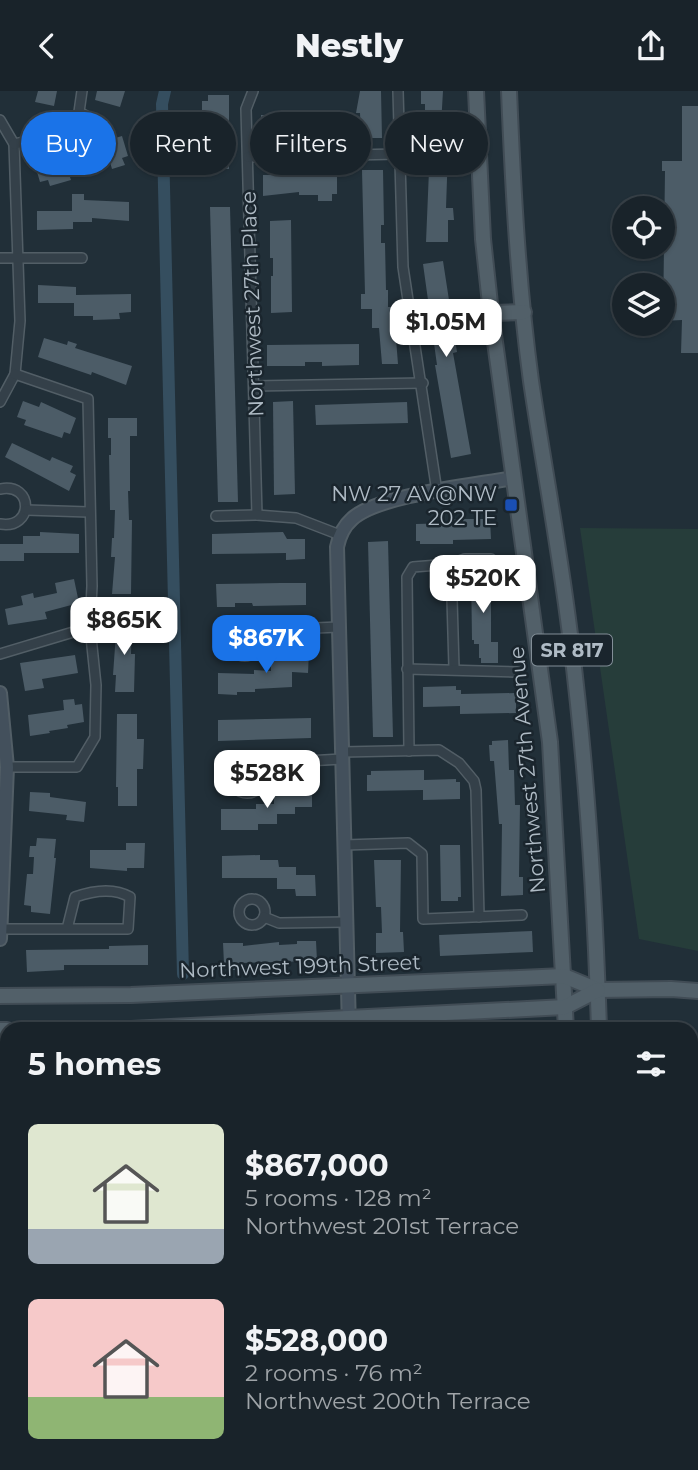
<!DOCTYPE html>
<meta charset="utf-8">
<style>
:root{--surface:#19232a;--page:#222b32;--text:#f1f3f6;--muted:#9fa4a8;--line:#374047;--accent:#1a73e8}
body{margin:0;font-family:Montserrat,sans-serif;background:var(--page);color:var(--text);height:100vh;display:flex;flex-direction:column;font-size:26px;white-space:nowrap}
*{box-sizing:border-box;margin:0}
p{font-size:23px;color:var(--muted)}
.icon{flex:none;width:38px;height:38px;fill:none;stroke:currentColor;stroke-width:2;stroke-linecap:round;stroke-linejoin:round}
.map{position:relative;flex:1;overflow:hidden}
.sheet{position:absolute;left:0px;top:931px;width:698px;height:448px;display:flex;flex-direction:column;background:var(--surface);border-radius:21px 21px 0 0;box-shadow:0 2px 5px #0004,0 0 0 2px var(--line)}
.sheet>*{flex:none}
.hud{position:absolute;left:21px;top:21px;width:656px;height:63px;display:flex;gap:14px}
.tools{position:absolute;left:612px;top:105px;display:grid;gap:14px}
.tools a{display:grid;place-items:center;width:63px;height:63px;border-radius:50%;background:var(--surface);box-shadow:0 2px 5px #0004,0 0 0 2px var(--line);font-size:35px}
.price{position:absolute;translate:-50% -60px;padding:0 16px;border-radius:14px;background:#fff;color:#222;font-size:23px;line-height:46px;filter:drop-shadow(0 2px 4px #0008)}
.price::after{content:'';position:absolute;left:50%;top:42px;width:21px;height:16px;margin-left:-10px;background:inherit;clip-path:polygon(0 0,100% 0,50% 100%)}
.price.on{background:var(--accent);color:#fff}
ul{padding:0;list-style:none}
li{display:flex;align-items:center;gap:21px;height:175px;padding:0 28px}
li span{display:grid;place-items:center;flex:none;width:196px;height:140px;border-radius:10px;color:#555}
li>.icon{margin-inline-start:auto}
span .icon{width:84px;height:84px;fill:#fffc;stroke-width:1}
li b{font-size:30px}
h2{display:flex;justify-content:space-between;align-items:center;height:84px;padding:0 28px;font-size:30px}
.chip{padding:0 24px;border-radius:32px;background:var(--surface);box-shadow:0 2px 5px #0004,0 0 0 2px var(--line);font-size:24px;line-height:63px}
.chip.on{background:var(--accent);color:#fff}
header{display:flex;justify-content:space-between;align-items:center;height:91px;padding:0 28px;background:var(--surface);font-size:32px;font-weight:800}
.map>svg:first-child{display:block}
.green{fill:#263d3a}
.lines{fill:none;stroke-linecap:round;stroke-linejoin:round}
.canal{stroke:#354e5f;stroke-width:12}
.building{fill:#4c5c67}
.street-casing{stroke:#525e66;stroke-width:12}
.secondary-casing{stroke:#525e66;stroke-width:16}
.primary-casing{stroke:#414c55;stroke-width:18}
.street{stroke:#344049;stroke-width:9}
.secondary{stroke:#43505c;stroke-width:12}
.primary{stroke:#526069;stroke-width:14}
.transit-dot{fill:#1a4fb4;stroke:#1a252d;stroke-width:2.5}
.labels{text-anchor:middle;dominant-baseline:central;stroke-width:5;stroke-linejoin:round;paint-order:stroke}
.shield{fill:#1a252d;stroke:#828e97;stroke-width:2}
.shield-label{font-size:19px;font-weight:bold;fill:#afbbc5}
.street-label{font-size:21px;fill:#afbbc5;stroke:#1a252d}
.poi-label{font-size:21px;fill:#afbbc5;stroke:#1a252d;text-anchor:end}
</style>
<header><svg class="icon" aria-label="back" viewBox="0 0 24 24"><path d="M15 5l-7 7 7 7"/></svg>Nestly<svg class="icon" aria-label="share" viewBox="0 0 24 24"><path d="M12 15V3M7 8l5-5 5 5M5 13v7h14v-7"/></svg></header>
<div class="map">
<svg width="698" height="1379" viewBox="0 0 698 1379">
<rect width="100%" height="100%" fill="#212f38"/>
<path class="green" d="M580 437 698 438V860L639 848Z"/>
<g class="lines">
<path class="canal" d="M165 0 162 13 183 883"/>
</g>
<g class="building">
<path d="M38 0H57L54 15 35 11Z"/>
<path d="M97 0H125L120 16 95 9Z"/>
<path d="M360 0H381L382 47H361L360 22H356Z"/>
<path d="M421 0H443L441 34H444V59H448L446 117H453L454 129H448V151H426L429 79H425V13H421Z"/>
<path d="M208 4H229V78L210 77V73H202V59H208V23H202V10H208Z"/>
<path d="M682 15H698V262H681L682 229 663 230 665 80H662V70H682Z"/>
<rect x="261" y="24" width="73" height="23"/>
<path d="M122 45 128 65 122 67 125 74 112 78 110 71 69 83 71 89 50 95 48 89 40 91 35 74 69 65 68 61Z"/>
<path d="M362 79H383L384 134H381V152H385L386 199H388V216H391V235H395L398 273H382L379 237H372V218H361V203H365Z"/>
<path d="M337 83V103H332V110H318V104H299V101L263 105V84Z"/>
<path d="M72 103H84V109L129 111V130L92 127V131H73V138L37 139V120H72Z"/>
<path d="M210 116H230L238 411H218Z"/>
<path d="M291 129 292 221 271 222V185H273V167H270V130Z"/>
<path d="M443 170 457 261 453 262 471 363 451 367 435 274H437L423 173Z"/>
<path d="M38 194 76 196V204L131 203V221L119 222 120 228 93 229V225H74V212H38Z"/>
<path d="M44 247 67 254 68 250 77 253 75 257 132 275 126 294 92 281 91 284 38 266Z"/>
<path d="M359 253V274L322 275V271H305V275H267V254Z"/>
<path d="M23 310 39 316 41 311 76 327 70 343 64 341 62 347 24 334 26 329 17 326Z"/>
<path d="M293 310 295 403 274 404 273 311Z"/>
<path d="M407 311 408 332 316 334 315 314Z"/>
<path d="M108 327H137V345H130V400H128L129 429H132L131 503H112L115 466H111L112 447H114L115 419H110L109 364H111V347H108Z"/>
<path d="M12 352 50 370 52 366 73 375 70 381 76 384 69 400 5 366Z"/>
<path d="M452 428H490L491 448 453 449V453H420V450H416V433L452 432Z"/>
<path d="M40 441 79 443V462H24V470H0V453H23V445H40Z"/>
<path d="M283 441 287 448H305V468L286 469V462L212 463V443Z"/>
<path d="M388 450 393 646H373L368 451Z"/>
<path d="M471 478H491V551H498V572H481V567H479V553H474V549H472Z"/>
<path d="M74 488 79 512 45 521 47 528 8 534 5 518 23 514 21 505 33 502 34 507 57 502 55 492Z"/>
<path d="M281 492H306V514L253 515 252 512H235V516H217L216 493Z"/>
<path d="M117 528H132L131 563H135L134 601H115L116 584H113Z"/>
<path d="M289 560H309L308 582 292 581V596L255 598V601H237V604L218 603V582L254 583V579L271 580V567H289Z"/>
<path d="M75 564 78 582 42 588 44 597 25 600 20 572Z"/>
<path d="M456 595V599H461V603L516 602V622L460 623V615L423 616V596Z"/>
<path d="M74 608 75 614 82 613 84 631 67 634 68 637 49 640 50 642 30 645 28 624 64 619 63 609Z"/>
<path d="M117 623H137V648H144L143 678H137V715H118V696H116Z"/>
<path d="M311 627V647L218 650V629Z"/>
<path d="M508 649 509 679H514L515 714H520L519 786H523V804L501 805 502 733H499L494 670H490L489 654H492V650Z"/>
<path d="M424 679V689L456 688V691H460V708L423 709V699L367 700V684H371V680Z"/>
<path d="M293 694H312V716H295V723H277V733H258V739H221V718H256V713H274V702H293Z"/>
<path d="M30 701 50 702V706L86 711 84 731 66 729 67 724 29 720Z"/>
<path d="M37 747 56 748 54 767H56L50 823 31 821V815L24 814 27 783H33L34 766H29L30 755H36Z"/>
<path d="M126 752H145L144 777H127V780L90 777V759H126Z"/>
<path d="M440 754H460L461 806H458V810H441Z"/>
<path d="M260 764V769H278L279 776H296V784H315L316 805H296L295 798H277V787H222V765Z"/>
<path d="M374 769H401L400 841H403L404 861 376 862V842H382L381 816H376Z"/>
<path d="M532 840 533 861 440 865 439 844Z"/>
<path d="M297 850H316L317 870 239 872V879H229L228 873H224L223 852H243V855L279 851V854L297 853Z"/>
<path d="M148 854V874H64V879L27 881 26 859 109 858V855Z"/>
</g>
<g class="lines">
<g class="street-casing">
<g id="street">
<path d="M253 0 246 18 257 424"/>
<path d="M398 0 403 176 437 401"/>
<path d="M0 29 14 53 20 230 15 283 0 311"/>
<path d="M14 53 51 45 97 31 79 21 82 0"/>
<path d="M248 66 399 63"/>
<path d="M0 167H82"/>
<path d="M254 295 423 292"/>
<path d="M0 398C34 391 34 439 0 433"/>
<path d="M26 419 89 421"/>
<path d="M216 425 257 424 296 427 340 444"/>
<path d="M451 473 454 577"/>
<circle cx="245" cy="552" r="13"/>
<path d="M256 545 268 539 339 536"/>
<path d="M0 563 90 536"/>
<path d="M407 578 517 581"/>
<path d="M409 660 407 486 413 476 451 473 465 468H491"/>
<path d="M342 661 439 659 459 672 474 690 476 699 479 826"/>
<circle cx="247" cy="686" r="16"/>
<path d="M7 676H77L95 646 96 594 90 536 92 495 88 308 15 283"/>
<path d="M262 681 272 672 342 668"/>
<path d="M344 754 408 752 422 763 423 828 522 824"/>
<circle cx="252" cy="821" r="13"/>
<path d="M264 826 279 832 346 831"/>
<path d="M1 838C43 838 86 838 128 838L130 806C113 796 92 800 75 806L67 838"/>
<path d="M0 1044 7 1045"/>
<path d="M0 1198 7 1189"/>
<path d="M0 1237 7 1244"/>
<path d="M29 1379 31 1372"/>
<path d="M121 1379V1372"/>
</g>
</g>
<g class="secondary-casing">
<g id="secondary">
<path d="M0 602 7 676 0 848"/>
<path d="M349 938 337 456C339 446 344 435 352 428 377 404 476 394 513 387"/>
<path d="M367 1372V1379"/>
</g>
</g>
<g class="primary-casing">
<g id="primary">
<path d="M476 0 483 148 491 222 550 651 566 938"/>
<path d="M509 0C513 97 518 194 531 290 544 378 561 465 571 552 587 680 595 809 599 938"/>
<path d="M491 222 524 221"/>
<path d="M538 559 572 555"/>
<path d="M0 905 131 904 564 885 598 899 671 898 698 900"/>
<path d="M131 938 565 916 598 899"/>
<path d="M0 939H7"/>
<path d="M584 1372V1379"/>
<path d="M617 1372V1379"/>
</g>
</g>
<use href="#street" class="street"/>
<use href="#secondary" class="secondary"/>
<use href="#primary" class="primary"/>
</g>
<rect class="transit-dot" x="504" y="407" width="14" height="14" rx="3.5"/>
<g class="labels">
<rect class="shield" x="532" y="543.5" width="80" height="31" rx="5"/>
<g class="shield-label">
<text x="572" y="559">SR 817</text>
</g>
<g class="street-label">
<text transform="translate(252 213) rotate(-92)">Northwest 27th Place</text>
<text transform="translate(527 679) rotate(-95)">Northwest 27th Avenue</text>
<text transform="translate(300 875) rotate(-2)">Northwest 199th Street</text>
</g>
<g class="poi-label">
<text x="497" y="402">NW 27 AV@NW<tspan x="497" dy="24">202 TE</tspan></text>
</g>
</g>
</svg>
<div class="tools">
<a><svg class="icon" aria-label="locate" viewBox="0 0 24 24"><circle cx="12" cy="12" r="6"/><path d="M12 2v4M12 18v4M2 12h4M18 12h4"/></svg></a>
<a><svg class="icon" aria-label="layers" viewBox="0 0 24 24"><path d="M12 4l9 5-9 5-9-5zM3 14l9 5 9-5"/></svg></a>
</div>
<b class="price" style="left:446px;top:268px">$1.05M</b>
<b class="price" style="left:483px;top:524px">$520K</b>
<b class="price" style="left:124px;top:566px">$865K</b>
<b class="price on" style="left:266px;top:584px">$867K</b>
<b class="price" style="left:267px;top:719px">$528K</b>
<div class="hud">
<a class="chip on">Buy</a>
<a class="chip">Rent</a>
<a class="chip">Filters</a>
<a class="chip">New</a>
</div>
<section class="sheet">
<h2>5 homes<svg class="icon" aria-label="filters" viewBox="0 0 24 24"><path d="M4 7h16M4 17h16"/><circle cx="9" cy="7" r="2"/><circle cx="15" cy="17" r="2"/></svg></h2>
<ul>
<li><span style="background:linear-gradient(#dfe7d0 75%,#9aa5b1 0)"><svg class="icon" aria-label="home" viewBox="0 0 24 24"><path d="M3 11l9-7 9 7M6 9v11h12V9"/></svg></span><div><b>$867,000</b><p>5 rooms · 128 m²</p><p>Northwest 201st Terrace</p></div></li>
<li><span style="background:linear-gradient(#f6c9c9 70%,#8fb573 0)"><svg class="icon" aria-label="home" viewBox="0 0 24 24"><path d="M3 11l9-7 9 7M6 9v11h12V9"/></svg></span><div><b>$528,000</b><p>2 rooms · 76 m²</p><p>Northwest 200th Terrace</p></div></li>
</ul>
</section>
</div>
